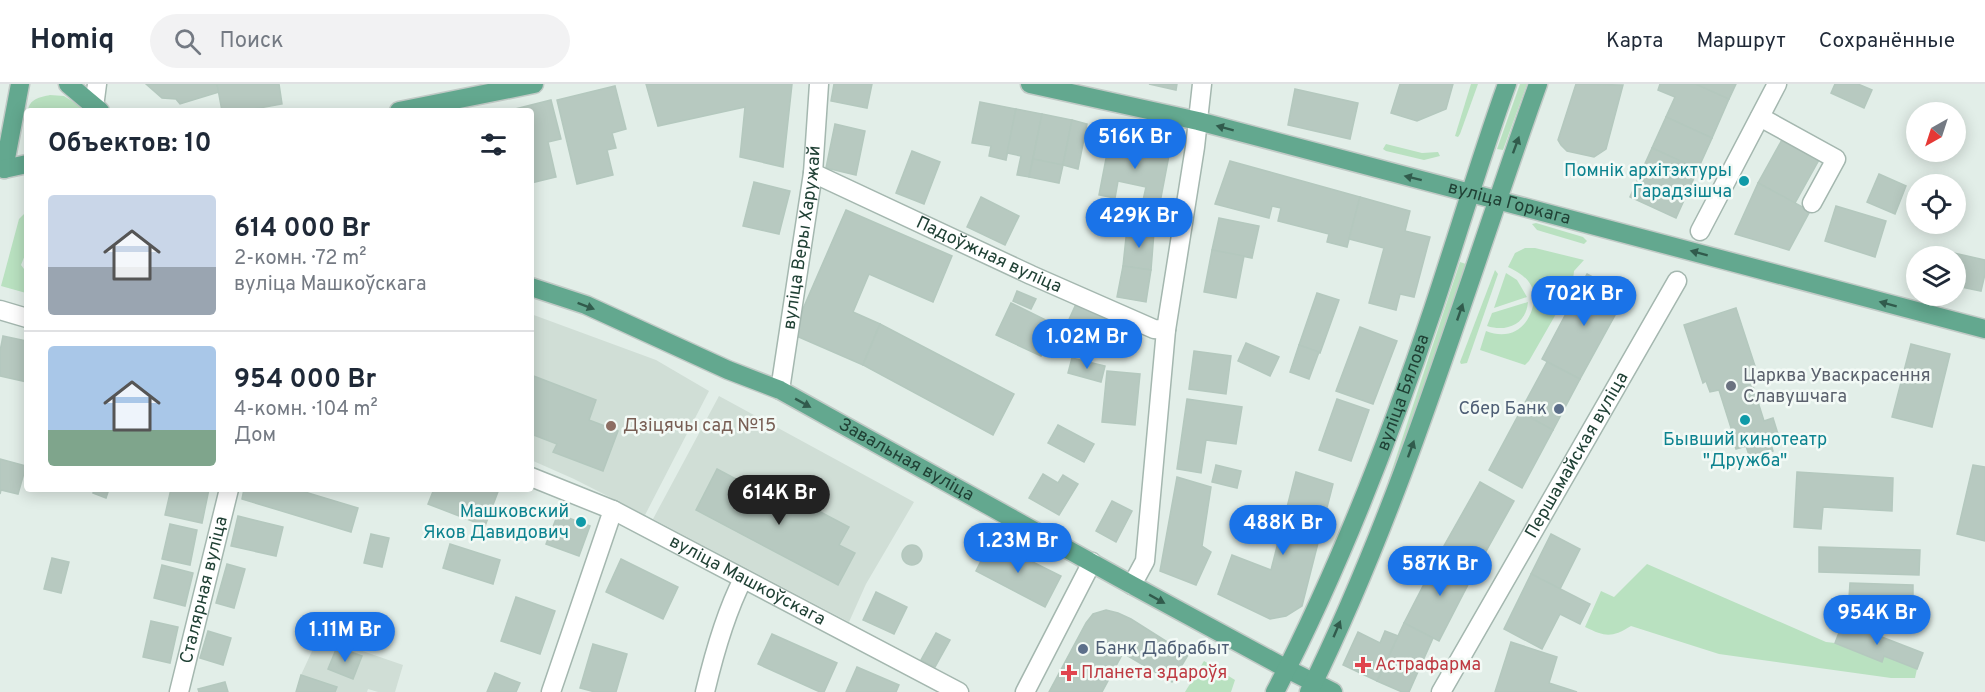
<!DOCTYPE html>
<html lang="ru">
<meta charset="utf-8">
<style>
:root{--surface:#fff;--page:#f2f2f3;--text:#1f2937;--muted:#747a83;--line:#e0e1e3;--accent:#1a73e8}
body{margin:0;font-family:Overpass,sans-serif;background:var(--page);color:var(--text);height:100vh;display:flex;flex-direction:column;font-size:22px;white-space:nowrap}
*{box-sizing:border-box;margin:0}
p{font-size:20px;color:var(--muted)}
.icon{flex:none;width:33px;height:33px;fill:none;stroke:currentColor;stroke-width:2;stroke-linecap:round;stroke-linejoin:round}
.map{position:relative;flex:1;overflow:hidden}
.sheet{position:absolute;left:24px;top:24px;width:510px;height:384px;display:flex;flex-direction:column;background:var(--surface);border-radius:6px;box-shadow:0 3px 15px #0003}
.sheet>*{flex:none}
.needle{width:39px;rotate:219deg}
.controls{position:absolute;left:1906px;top:18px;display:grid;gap:12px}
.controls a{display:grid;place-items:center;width:60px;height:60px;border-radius:50%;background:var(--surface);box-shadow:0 3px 15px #0003;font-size:30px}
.price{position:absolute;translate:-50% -51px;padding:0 14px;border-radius:21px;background:var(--accent);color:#fff;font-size:20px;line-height:39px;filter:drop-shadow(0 2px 3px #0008)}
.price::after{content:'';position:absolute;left:50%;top:36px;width:18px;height:14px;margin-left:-9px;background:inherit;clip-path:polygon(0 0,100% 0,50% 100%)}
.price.on{background:#222;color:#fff}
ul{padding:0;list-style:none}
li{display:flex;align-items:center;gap:18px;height:150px;padding:0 24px}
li+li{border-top:2px solid var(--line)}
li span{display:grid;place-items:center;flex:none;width:168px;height:120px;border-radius:6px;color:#555}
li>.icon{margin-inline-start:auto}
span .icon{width:72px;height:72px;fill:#fffc;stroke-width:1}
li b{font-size:26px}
h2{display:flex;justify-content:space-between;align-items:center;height:72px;padding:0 24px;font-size:26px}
header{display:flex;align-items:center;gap:36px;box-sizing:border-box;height:84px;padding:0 30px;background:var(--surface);border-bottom:2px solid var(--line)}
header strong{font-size:28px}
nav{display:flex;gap:33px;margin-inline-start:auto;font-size:21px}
.search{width:420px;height:54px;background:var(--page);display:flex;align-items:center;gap:15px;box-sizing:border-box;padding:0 21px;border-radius:33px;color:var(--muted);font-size:22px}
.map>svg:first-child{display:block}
.built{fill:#d0ded6}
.green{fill:#b9e1c0}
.building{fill:#b7c9c0;stroke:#b4c8be;stroke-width:1.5}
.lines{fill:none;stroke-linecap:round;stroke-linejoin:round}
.minor-casing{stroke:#a4b7af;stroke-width:21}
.major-casing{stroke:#c1cac6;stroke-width:21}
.minor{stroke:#fff;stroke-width:18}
.major{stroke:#63a88f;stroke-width:18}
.oneway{fill:#315b4c}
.culture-dot{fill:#0f9aa8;stroke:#f3faf6;stroke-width:2}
.worship-dot{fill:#6b7280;stroke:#f3faf6;stroke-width:2}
.service-dot{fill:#5c6f8a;stroke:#f3faf6;stroke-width:2}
.education-dot{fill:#8d6e63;stroke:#f3faf6;stroke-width:2}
.health-dot{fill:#e0444e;stroke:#f3faf6;stroke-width:2}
.labels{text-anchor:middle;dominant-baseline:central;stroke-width:5;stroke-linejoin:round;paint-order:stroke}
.culture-label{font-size:18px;fill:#0d838f;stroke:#f3faf6;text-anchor:end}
.street-label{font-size:18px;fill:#204135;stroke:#f3faf6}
.worship-label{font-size:18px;fill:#5b616d;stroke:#f3faf6;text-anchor:start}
.service-label{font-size:18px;fill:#4e5e75;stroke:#f3faf6;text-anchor:end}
.education-label{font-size:18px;fill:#785e54;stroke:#f3faf6;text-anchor:start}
.health-label{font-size:18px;fill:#be3a42;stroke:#f3faf6;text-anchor:start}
</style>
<header>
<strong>Homiq</strong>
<div class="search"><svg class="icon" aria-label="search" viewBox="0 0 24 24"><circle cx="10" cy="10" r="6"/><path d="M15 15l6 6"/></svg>Поиск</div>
<nav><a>Карта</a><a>Маршрут</a><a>Сохранённые</a></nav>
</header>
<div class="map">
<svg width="1985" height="608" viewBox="0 0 1985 608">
<rect width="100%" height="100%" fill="#e2eee8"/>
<g class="built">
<path d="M531 230 656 276 709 307 645 431 574 395 531 376Z"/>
<path d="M719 312 914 418 866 500 849 538 653 435Z"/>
<path d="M319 552 403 581 395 608H378L368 605 367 608H296L301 591Z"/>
</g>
<g class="green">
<path d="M1471 0H1478L1460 50 1458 53 1455 52Z"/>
<path d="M1520 0H1527L1503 66 1497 65Z"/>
<path d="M50 11 64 12 88 27H28C29 15 40 13 50 11Z"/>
<path d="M1386 60 1422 69 1438 68 1440 72 1424 76 1386 67 1383 65Z"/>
<path d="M27 127V148L24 154 27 156V166L21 181 27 189 26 209 1 202 19 135Z"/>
<path d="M1536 139 1583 153 1587 157 1584 160 1537 146 1532 140Z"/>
<path d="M1525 164H1535L1584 176 1574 187 1573 196 1534 210C1531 195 1520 189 1508 183L1515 169Z"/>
<path d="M1460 178 1466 180 1394 400 1388 398Z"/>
<path d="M1495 186 1498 190 1467 279 1461 280 1460 278Z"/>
<path d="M1506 189 1517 196 1527 213 1494 224Z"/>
<path d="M1572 202 1529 277 1525 281 1480 266 1486 247C1511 257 1530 243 1534 217Z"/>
<path d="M1528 218C1526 241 1506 248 1487 242L1492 229Z"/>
<path d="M1647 480 1826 558 1835 559 1882 577 1884 572 1917 585 1915 594H1891L1719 570 1631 542C1611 554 1606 553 1585 543L1601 507 1614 513Z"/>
<path d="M1204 577 1235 596 1231 608H1185Z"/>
</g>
<g class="building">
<path d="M146 0H217L219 8 180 20 176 15 162 14Z"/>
<path d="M217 0H279L282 20 243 27H222Z"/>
<path d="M646 0H792L783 83 740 73 745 23 658 42Z"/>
<path d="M834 0H872L867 24 831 17Z"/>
<path d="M1149 0H1177L1176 6Z"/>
<path d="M1400 0H1453L1446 25 1417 37 1391 29Z"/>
<path d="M1576 0 1623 1 1606 65 1594 73 1567 67 1561 61 1558 56Z"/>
<path d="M1660 0H1696L1729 15 1712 54 1666 33 1675 13 1658 6Z"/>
<path d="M1696 0H1736L1729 15Z"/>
<path d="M1835 0H1858L1872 6 1864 24 1831 9Z"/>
<path d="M615 2 626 45 612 49 616 64 607 66 613 91 577 100 557 16Z"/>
<path d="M1295 5 1358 19 1350 55 1288 41Z"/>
<path d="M551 16 561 55 548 58 556 93 531 99V27H507Z"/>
<path d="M980 18 1016 25 1006 76 989 72 991 62 972 59Z"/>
<path d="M1016 25 1042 30 1029 93 1017 91 1021 72 1007 69Z"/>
<path d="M1042 30 1072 36 1063 81 1033 75Z"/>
<path d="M1666 33 1712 54 1698 85 1652 64Z"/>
<path d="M1072 36 1087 40 1078 85 1063 81Z"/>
<path d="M835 40 865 47 856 91 826 84Z"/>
<path d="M1110 54 1170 66 1159 124 1142 121 1146 103 1118 97 1115 114 1099 111Z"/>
<path d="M1783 54 1820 74 1795 119 1758 99Z"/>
<path d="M1652 64 1698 85 1676 134 1630 113Z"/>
<path d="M912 67 940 78 924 120 896 109Z"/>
<path d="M1033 75 1063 81 1059 99 1029 93Z"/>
<path d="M1230 77 1360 113 1347 163 1327 158 1329 150 1278 137 1281 124 1272 122 1269 134 1215 120Z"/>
<path d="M1879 90 1906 102 1895 130 1867 118Z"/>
<path d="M754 98 790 107 779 150 743 142Z"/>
<path d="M1758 99 1810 127 1789 166 1735 150Z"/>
<path d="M981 113 1019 132 1005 161 967 143Z"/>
<path d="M1360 113 1410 127 1405 147 1430 153 1414 213 1400 210 1396 226 1369 219 1384 164 1349 155Z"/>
<path d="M1836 122 1886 137 1875 173 1825 157Z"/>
<path d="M846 126 952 172 933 218 869 190 853 228 880 240 863 281 792 250Z"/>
<path d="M1219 134 1259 142 1252 174 1212 166Z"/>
<path d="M1127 144 1154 148 1151 186 1123 182Z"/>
<path d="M1212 166 1244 172 1236 214 1204 208Z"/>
<path d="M1945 167 1985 176V190L1981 207 1956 202V172H1944Z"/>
<path d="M1123 182 1151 186 1146 218 1117 213Z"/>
<path d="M1587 190 1626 211 1580 295 1542 275Z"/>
<path d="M1017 207 1036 215 1031 225 1013 217Z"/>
<path d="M1317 209 1339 216 1320 269 1299 261Z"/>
<path d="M1011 219 1056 241 1041 272 996 251Z"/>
<path d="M1076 220 1124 243 1115 262 1067 240Z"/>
<path d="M1736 224 1755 282 1752 283 1757 297 1752 299 1764 337 1773 334 1778 350 1769 353 1773 367 1750 374 1746 362 1736 365 1730 348 1732 347 1719 306 1710 308 1706 297 1703 299 1684 241Z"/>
<path d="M880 240 1014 310 993 351 863 281Z"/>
<path d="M1360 243 1397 257 1373 320 1336 307Z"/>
<path d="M3 252 27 257V298L0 292V267Z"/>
<path d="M1246 259 1279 273 1270 292 1238 277Z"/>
<path d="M1911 260 1950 270 1932 343 1892 333Z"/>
<path d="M1299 261 1319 268 1309 295 1290 288Z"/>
<path d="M1194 267 1231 272 1226 310 1189 305Z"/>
<path d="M1072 274 1105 282 1101 298 1068 289Z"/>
<path d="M1547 278 1580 295 1553 346 1520 328Z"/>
<path d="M1107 287 1140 290 1135 341 1102 338Z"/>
<path d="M531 291 596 316 589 336 618 347 603 387 553 368 557 360 531 350Z"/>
<path d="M1187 315 1242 323 1236 360 1206 356 1201 389 1177 385Z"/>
<path d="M1337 315 1369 326 1351 377 1319 366Z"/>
<path d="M1520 328 1553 346 1522 404 1489 386Z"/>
<path d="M1058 341 1094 360 1084 378 1048 359Z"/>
<path d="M0 375 26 382 18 410 1 406 0 410Z"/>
<path d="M1216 381 1241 387 1237 404 1212 398Z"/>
<path d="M1973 381 1985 383V457L1957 450Z"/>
<path d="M717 385 791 424 796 415 849 443 839 461 855 469 838 501 696 426Z"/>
<path d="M1296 388 1333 400 1302 522 1286 532 1270 535 1218 510 1232 471 1271 486Z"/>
<path d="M1797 388 1893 394 1892 427 1823 423 1821 445 1794 443Z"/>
<path d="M1043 390 1058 399 1063 391 1078 400 1059 431 1029 414Z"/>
<path d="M1177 393 1211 403 1202 462 1211 468 1196 501 1160 487Z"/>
<path d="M1480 398 1514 417 1475 487 1440 469Z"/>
<path d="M94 405H109L106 414 93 409Z"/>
<path d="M171 405H209L202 439 165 431Z"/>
<path d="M244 405H295L358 424 351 448 242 415Z"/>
<path d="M434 405H499L485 442 428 420Z"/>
<path d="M1112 417 1132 427 1116 458 1096 447Z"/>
<path d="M558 430 590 442 579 472 546 460Z"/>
<path d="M238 432 283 443 276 472 231 462Z"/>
<path d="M170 440 197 446 190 481 162 475Z"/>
<path d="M371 450 389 454 382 483 364 479Z"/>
<path d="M1551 450 1580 465 1560 505 1531 490Z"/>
<path d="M991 457 1061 492 1045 523 976 487Z"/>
<path d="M450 460 500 476 493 500 443 484Z"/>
<circle cx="912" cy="471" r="10"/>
<path d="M1819 463 1920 466 1919 491 1819 488Z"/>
<path d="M1440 469 1475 487 1439 557 1404 539Z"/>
<path d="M52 474 69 478 61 509 44 505Z"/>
<path d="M621 475 678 503 663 535 606 508Z"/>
<path d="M227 480 245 485 234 524 216 519Z"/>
<path d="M162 481 193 489 185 522 154 514Z"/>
<path d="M1531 490 1590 520 1580 540 1560 530 1542 565 1504 545Z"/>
<path d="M1850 499 1913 501V515L1849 514Z"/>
<path d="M876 508 907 523 894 550 863 536Z"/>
<path d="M516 513 555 527 540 570 501 557Z"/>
<path d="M1106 526 1118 529 1131 535 1188 571 1172 598 1123 569 1102 608H1049L1086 539 1093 530Z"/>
<path d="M151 537 178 543 170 579 143 573Z"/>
<path d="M1843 538 1923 569 1917 585 1884 572 1882 578 1835 559Z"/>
<path d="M1404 539 1433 554 1409 608H1402L1377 597Z"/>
<path d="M208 547 231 554 223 581 200 574Z"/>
<path d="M1385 547 1398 552 1377 597 1343 581 1358 548 1380 559Z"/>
<path d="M936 549 950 556 935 583 921 576Z"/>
<path d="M772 550 837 579 824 608H820L758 580Z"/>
<path d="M1511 558 1557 573 1549 599 1577 608H1495Z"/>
<path d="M593 560 627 570 616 608H595L580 604Z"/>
<path d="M337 563 362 572 353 595 328 585Z"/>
<path d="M857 583 899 601 896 608H846Z"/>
<path d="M495 589 520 599 516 608H487Z"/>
<path d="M301 591 337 603 335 608H296Z"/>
<path d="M225 598 228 608H199L198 605Z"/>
</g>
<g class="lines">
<g class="minor-casing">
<g id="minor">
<path d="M94 23 97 0"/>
<path d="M1760 33 1836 75 1812 119"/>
<path id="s1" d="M813 89 1031 191 1154 245 1166 246"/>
<path d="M1700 147 1777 0"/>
<path d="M0 226 27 234"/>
<path id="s2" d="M780 306 813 89 819 0"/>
<path id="s3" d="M531 393 613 426 959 608"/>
<path d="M1132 501 1145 477 1166 246 1195 63 1202 0"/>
<path id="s4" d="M179 608 229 405"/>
<path d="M551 608 613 426"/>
<path d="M705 608C714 570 725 530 743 495"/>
<path d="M1025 608 1092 478"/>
<path id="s5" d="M1441 608 1677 197"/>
</g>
</g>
<g class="major-casing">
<g id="major">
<path d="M68 0 100 27"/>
<path id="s6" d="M1030 0 1198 37 1985 245"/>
<path d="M399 27 534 0"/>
<path d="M4 85 20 0"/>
<path d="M4 85 27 80"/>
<path id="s7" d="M531 203 586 221 728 286 780 306 1132 501 1287 585 1333 608"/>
<path id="s8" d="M1275 608C1339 485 1389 356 1433 225 1458 150 1480 75 1507 0"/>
<path d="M1309 608C1405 413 1465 204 1538 0"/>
</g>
</g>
<use href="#minor" class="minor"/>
<use href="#major" class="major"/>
</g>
<defs><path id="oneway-solid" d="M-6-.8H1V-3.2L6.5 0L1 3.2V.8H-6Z" transform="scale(1.5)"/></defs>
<g class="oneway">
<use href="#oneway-solid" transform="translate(1225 44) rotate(-165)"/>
<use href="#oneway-solid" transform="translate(1516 61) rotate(-70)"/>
<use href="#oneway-solid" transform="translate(1413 94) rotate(-166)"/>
<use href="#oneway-solid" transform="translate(1699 169) rotate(-165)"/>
<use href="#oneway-solid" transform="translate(1888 220) rotate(-165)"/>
<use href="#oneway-solid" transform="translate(586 222) rotate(21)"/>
<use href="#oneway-solid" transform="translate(1460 228) rotate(-71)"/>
<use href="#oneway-solid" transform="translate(803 319) rotate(29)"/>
<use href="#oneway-solid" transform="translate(1411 365) rotate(-70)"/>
<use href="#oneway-solid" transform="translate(1157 515) rotate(29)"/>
<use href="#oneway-solid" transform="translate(1337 545) rotate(-67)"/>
</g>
<g class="culture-dot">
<circle cx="1744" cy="97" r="6"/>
<circle cx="1745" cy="336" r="6"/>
<circle cx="581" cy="438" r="6"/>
</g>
<circle class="worship-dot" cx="1731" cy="302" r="6"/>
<g class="service-dot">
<circle cx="1559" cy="325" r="6"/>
<circle cx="1083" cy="565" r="6"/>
</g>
<circle class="education-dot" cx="611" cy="342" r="6"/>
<g class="health-dot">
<path d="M1360 572h6v6h6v6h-6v6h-6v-6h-6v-6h6z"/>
<path d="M1066 580h6v6h6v6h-6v6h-6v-6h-6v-6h6z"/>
</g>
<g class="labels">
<g class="culture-label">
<text x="1732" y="87">Помнік архітэктуры<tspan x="1732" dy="21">Гарадзішча</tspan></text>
<text x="1745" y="356" text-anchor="middle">Бывший кинотеатр<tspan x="1745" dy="21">"Дружба"</tspan></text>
<text x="569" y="428">Машковский<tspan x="569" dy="21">Яков Давидович</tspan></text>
</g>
<g class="street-label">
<text stroke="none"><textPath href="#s6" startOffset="494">вуліца Горкага</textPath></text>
<text stroke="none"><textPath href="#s2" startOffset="154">вуліца Веры Харужай</textPath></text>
<text stroke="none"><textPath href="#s1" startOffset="194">Падоўжная вуліца</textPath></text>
<text stroke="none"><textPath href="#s8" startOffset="326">вуліца Бялова</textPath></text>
<text stroke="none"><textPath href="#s5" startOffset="273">Першамайская вуліца</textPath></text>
<text stroke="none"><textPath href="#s7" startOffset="414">Завальная вуліца</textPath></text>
<text stroke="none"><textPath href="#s3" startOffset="240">вуліца Машкоўскага</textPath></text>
<text stroke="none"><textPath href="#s4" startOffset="105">Сталярная вуліца</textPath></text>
</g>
<g class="worship-label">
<text x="1743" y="292">Царква Уваскрасення<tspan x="1743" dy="21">Славушчага</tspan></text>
</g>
<g class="service-label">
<text x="1547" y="325">Сбер Банк</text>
<text x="1095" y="565" text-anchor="start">Банк Дабрабыт</text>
</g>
<g class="education-label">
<text x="623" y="342">Дзіцячы сад №15</text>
</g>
<g class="health-label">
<text x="1375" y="581">Астрафарма</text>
<text x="1081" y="589">Планета здароўя</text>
</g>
</g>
</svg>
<div class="controls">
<a><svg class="needle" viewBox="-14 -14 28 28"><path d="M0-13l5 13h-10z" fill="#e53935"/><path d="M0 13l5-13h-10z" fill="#747a83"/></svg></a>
<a><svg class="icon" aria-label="locate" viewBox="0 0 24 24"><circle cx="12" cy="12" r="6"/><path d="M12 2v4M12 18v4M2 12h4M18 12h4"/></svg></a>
<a><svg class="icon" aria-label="layers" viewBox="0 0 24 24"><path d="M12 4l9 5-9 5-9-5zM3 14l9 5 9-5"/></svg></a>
</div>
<b class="price" style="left:1135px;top:86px">516K Br</b>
<b class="price" style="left:1139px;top:165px">429K Br</b>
<b class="price" style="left:1584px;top:243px">702K Br</b>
<b class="price" style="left:1087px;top:286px">1.02M Br</b>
<b class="price on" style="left:779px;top:442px">614K Br</b>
<b class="price" style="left:1283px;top:472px">488K Br</b>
<b class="price" style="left:1018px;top:490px">1.23M Br</b>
<b class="price" style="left:1440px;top:513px">587K Br</b>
<b class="price" style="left:1877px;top:562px">954K Br</b>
<b class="price" style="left:345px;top:579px">1.11M Br</b>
<section class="sheet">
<h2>Объектов: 10<svg class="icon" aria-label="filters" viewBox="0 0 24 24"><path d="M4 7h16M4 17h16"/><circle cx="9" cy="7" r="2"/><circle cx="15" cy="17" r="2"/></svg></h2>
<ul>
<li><span style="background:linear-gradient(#c9d6e8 60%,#9aa5b1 0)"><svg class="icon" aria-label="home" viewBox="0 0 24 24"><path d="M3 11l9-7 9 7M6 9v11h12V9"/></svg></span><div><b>614 000 Br</b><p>2-комн. · 72 m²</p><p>вуліца Машкоўскага</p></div></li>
<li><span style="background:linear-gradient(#a9c7e8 70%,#7fa58c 0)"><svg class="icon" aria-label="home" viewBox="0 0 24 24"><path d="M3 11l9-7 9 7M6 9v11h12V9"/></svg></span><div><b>954 000 Br</b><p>4-комн. · 104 m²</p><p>Дом</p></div></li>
</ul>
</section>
</div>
